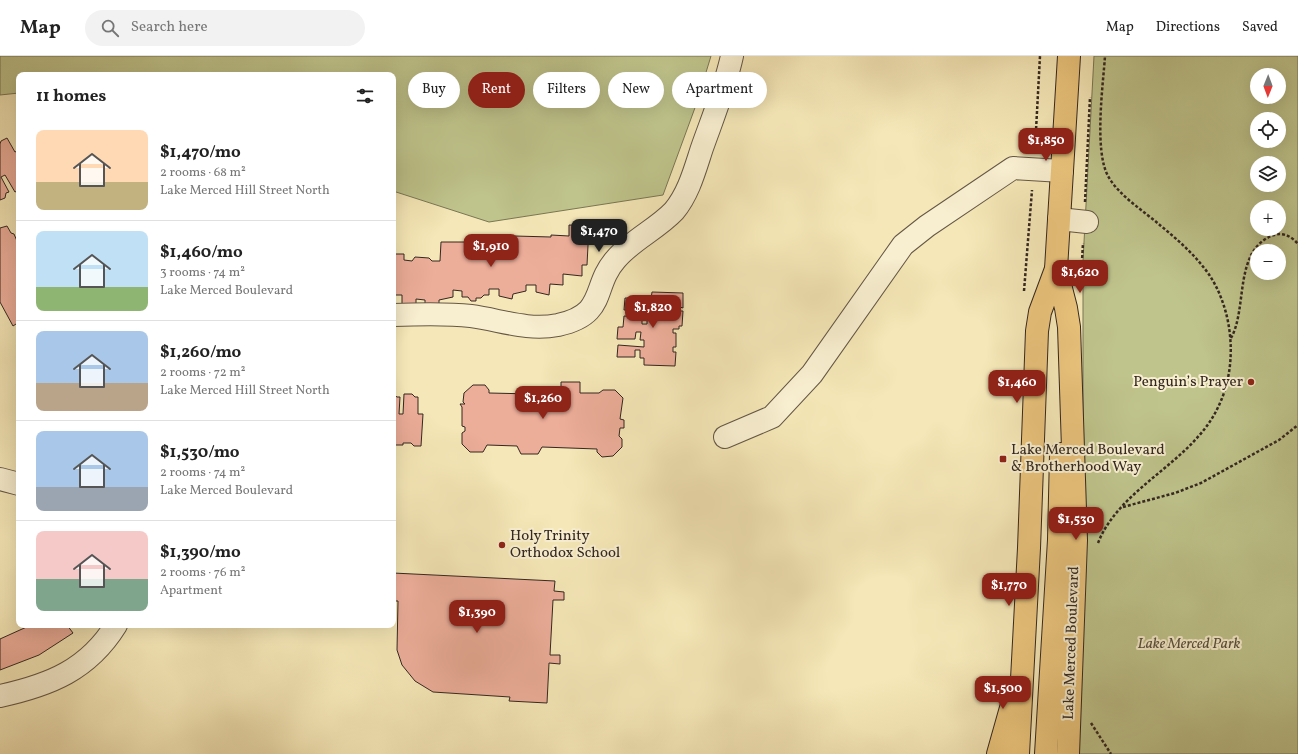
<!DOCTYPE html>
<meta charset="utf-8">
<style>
:root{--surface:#fff;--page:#f2f2f2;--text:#222;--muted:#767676;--line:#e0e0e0;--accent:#8f2418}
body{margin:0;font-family:Vollkorn,serif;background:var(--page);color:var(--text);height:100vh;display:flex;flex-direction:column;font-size:15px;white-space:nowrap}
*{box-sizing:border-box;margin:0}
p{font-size:13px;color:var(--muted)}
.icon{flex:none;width:22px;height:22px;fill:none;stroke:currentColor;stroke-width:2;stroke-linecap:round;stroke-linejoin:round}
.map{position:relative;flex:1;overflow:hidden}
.side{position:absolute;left:16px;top:16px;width:380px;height:556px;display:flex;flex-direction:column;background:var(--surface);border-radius:8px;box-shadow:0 4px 16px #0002}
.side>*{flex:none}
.banner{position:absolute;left:408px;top:16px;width:380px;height:36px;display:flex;gap:8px}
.needle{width:26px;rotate:181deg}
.buttons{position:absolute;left:1250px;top:12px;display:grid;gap:8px}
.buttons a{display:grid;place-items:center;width:36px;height:36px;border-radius:50%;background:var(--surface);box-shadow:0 4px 16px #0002;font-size:20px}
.price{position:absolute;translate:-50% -34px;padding:0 9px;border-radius:8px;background:var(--accent);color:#fff;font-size:13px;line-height:26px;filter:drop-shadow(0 1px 2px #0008)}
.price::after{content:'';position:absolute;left:50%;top:24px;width:12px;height:9px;margin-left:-6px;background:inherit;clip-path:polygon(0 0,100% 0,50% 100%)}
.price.selected{background:#222;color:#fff}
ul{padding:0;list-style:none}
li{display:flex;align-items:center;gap:12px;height:100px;padding:0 20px}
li+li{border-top:1px solid var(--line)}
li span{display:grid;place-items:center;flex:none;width:112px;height:80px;border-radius:8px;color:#555}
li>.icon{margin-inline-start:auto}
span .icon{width:48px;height:48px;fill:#fffc;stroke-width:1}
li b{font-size:17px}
h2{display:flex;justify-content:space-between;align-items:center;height:48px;padding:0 20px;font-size:17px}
.pill{padding:0 14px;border-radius:18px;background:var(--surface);box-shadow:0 4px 16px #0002;font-size:14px;line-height:36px}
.pill.selected{background:var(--accent);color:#fff}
header{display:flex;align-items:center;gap:24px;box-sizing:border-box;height:56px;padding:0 20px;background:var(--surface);border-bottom:1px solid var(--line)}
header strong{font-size:19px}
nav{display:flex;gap:22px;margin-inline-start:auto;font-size:14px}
.search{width:280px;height:36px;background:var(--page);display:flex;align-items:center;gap:10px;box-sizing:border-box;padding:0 14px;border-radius:22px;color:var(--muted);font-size:15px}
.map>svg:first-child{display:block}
.green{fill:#bfc48c;stroke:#797656;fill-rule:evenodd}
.building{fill:#ecad99;stroke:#332721}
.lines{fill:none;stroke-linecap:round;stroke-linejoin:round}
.minor-casing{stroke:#645746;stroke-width:24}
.major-casing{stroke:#332721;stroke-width:24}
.path{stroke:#332721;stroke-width:2.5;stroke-dasharray:3 2;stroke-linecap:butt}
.minor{stroke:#f8efd0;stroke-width:22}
.major{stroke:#eac47c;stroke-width:22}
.poi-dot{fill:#8f2418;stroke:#f8efd0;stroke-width:1.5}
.labels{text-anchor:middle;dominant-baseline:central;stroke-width:4;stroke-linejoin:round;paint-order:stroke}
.poi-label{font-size:15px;fill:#332721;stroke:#f8efd0;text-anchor:start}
.street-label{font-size:15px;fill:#332721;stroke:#f8efd0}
.park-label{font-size:15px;font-style:italic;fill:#564e3c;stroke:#f8efd0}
</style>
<header>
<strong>Map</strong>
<div class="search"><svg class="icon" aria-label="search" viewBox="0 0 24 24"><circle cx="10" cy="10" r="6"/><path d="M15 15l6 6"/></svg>Search here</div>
<nav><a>Map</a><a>Directions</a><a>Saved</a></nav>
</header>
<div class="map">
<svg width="1298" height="698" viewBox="0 0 1298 698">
<rect width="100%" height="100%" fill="#f5e7b7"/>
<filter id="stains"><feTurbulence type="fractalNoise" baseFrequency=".005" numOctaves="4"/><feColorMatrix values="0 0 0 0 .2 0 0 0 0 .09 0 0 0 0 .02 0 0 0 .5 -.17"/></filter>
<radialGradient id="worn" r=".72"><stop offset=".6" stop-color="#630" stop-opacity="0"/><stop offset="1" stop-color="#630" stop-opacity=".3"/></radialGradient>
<g class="green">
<path d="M0 0H711L696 49 663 139 489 166 393 135V19H19V37L0 39Z"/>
<path d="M1094 0H1298V698H1075L1083 497V205ZM1257 19H1279V41H1257ZM1257 63H1279V85H1257ZM1257 107H1279V129H1257ZM1257 151H1279V173H1257ZM1257 195H1279V217H1257Z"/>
</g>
<g class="building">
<path d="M7 82 15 96 19 94V134L15 136 5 119 1 121 9 136 6 137 5 142 0 144V88L1 85Z"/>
<path d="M569 169 589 170 587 209H582V220L563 218V229L550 228 549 239 536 236V229H526V235L513 238 512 243 499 240V233H489V239H484L481 242H476V245H471L468 241H462V235L453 234V241L439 244V254L425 250V244L416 243V250L402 252V239H393V196L395 198H404V204L412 205 415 201 429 202 432 205H440L441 186H514L515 180 551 181V179L569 180Z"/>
<path d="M7 170 11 177 14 178 17 185 19 184V266L13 270 0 246V172Z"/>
<path d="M652 236 683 237V252L680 251V255H683L682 270H679V273H673V277H676V291H673V296H676L675 310 644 309V302H640V294H635V301H617L618 289 644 291V284H640L641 276H636L635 283H617L618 271H623L624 260 642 261V268H647V261H651V254H624L625 242 642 243V250H647V243H651Z"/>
<path d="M561 326H580V337H599L603 334H615L623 342 620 363 624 364V372H620L619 380 622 383V391L613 400 602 401 597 396V393L542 391 538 398H521L517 390 487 389 483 396H470L462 388V377L465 375V371L462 370V351L460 348H465L463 346 464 337 473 329H485L489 334V337L532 338 536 331 549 332 554 336H561Z"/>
<path d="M393 338 397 341H400L399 358H403L404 338H412L415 341H418V358H423L421 390H414L411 387H403V389H396L393 386Z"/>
<path d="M393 517 555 525 554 535 564 536V544H553L550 599H560V608L549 607 547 647 509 645 510 641 433 636 415 625 402 609 397 594 398 545H393Z"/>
<path d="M31 569H67L73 577 39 599 0 614V583Z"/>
</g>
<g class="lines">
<g class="minor-casing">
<g id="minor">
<path d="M1059 163 1087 166"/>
<path d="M393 259C419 258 445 257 471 260 501 264 527 275 558 269 608 258 591 231 616 203 632 184 657 173 674 155 689 137 695 113 702 92 713 61 725 32 732 0"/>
<path d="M725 381 772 361 812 318 903 189 927 170 1013 112 1062 115"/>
<path d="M0 423 19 428"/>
<path d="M0 640C50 629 88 614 116 569"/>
</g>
</g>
<g class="major-casing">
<g id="major">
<path d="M1056 213 1066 252 1069 271 1076 484 1068 698"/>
<path d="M998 698 1011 652"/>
<path d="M1018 698 1029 492 1037 275 1040 256 1056 213 1069 0"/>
<path d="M1046 698 1059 484 1061 398"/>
</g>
</g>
<g class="path">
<path d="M1035 93 1040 0"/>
<path d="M1085 146 1090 41"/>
<path d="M1081 222 1083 187"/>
<path d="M1024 235 1032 134"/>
<path d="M1231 282C1248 252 1233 193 1274 179 1284 176 1292 181 1298 188"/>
<path d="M1123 451 1175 437 1201 427 1279 384 1298 369"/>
<path d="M1098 487C1121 429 1195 406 1220 347 1238 307 1233 253 1208 217 1194 198 1178 184 1161 170 1144 155 1119 140 1108 120 1094 94 1103 30 1105 0"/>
<path d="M1091 667 1111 698"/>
</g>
<use href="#minor" class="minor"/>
<use href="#major" class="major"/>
</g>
<g class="poi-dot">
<circle cx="1251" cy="326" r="4"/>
<rect x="999" y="399" width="8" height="8" rx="2"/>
<circle cx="502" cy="489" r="4"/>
</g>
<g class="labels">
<g class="poi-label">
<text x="1243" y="326" text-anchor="end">Penguin’s Prayer</text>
<text x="1011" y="394">Lake Merced Boulevard<tspan x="1011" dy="17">&amp; Brotherhood Way</tspan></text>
<text x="510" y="480">Holy Trinity<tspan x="510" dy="17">Orthodox School</tspan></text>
</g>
<g class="street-label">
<text transform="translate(1072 587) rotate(-88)">Lake Merced Boulevard</text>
</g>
<g class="park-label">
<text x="1189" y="588">Lake Merced Park</text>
</g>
</g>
<rect width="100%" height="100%" filter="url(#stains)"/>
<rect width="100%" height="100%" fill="url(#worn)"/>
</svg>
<div class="buttons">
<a><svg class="needle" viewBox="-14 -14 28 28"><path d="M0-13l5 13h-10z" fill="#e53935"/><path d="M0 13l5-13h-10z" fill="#767676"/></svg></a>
<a><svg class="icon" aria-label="locate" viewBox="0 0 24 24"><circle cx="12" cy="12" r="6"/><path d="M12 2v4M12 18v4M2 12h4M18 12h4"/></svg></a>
<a><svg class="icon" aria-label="layers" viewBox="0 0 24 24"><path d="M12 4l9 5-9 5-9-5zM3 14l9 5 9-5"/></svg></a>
<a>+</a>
<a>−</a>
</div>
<b class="price" style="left:1046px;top:106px">$1,850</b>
<b class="price selected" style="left:599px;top:197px">$1,470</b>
<b class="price" style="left:491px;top:212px">$1,910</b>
<b class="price" style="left:1080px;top:238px">$1,620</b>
<b class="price" style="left:653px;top:273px">$1,820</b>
<b class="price" style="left:1017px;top:348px">$1,460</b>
<b class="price" style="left:543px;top:364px">$1,260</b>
<b class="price" style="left:1076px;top:485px">$1,530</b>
<b class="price" style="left:1009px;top:551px">$1,770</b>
<b class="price" style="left:477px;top:578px">$1,390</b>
<b class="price" style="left:1003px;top:654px">$1,500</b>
<div class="banner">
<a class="pill">Buy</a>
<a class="pill selected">Rent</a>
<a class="pill">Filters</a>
<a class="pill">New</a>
<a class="pill">Apartment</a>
</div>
<section class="side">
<h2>11 homes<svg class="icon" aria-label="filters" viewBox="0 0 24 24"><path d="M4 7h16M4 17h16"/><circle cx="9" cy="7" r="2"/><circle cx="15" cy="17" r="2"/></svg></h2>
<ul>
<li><span style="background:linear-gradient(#ffd9b3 65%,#c2b280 0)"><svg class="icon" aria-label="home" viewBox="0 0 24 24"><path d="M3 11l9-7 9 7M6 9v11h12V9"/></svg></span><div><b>$1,470/mo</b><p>2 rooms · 68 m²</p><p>Lake Merced Hill Street North</p></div></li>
<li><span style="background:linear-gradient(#bfe0f5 70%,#8fb573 0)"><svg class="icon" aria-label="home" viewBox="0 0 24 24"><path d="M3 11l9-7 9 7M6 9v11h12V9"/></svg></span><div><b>$1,460/mo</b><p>3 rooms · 74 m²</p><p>Lake Merced Boulevard</p></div></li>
<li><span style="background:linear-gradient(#a9c7e8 65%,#b9a48a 0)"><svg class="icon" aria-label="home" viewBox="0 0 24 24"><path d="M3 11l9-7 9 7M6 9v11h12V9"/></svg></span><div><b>$1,260/mo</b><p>2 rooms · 72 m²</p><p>Lake Merced Hill Street North</p></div></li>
<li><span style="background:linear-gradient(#a9c7e8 70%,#9aa5b1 0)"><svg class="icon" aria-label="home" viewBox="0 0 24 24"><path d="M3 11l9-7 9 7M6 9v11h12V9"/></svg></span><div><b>$1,530/mo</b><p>2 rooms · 74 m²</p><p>Lake Merced Boulevard</p></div></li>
<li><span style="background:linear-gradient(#f6c9c9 60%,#7fa58c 0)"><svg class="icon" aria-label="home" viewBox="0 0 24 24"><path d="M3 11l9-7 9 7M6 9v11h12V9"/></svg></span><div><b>$1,390/mo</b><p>2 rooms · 76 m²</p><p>Apartment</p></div></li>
</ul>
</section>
</div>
